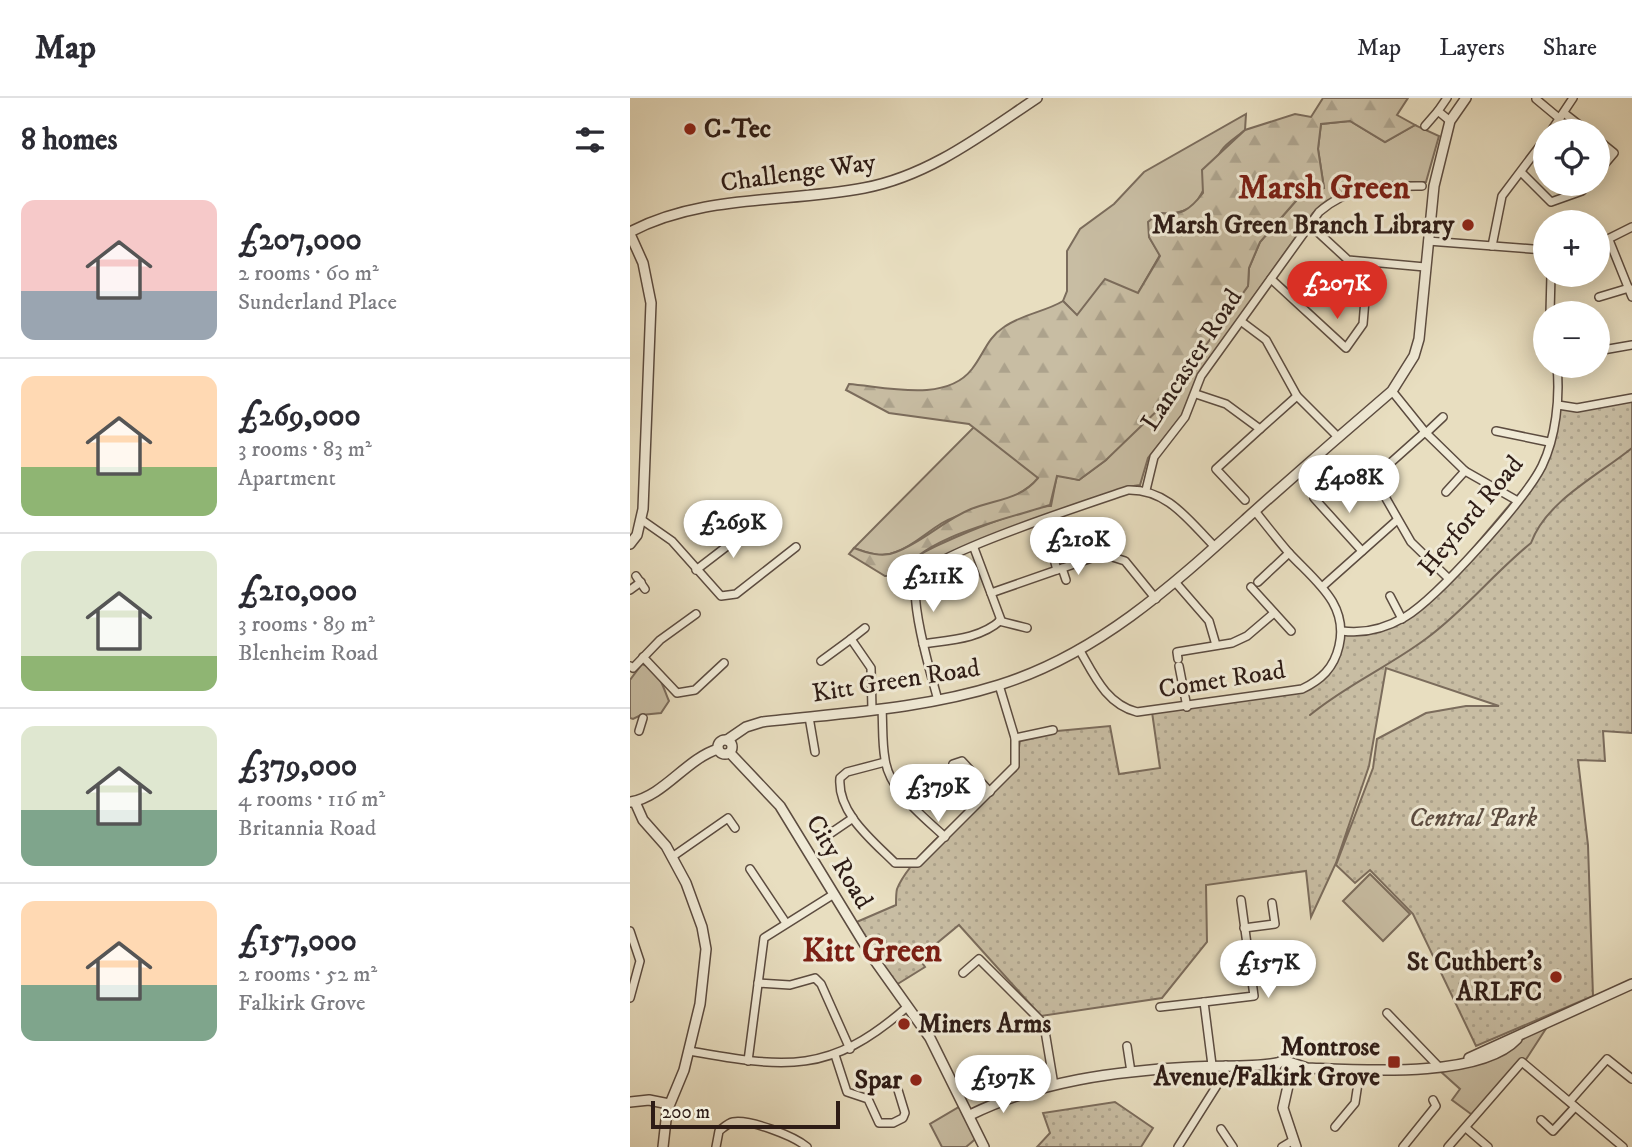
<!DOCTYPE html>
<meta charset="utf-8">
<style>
:root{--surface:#fff;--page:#f7f7f7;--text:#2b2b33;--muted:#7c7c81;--line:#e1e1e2;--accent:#d93025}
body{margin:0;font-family:"IM FELL DW Pica",serif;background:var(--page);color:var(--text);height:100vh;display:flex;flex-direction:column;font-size:26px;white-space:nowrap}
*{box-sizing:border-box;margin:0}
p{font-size:23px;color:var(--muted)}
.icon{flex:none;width:38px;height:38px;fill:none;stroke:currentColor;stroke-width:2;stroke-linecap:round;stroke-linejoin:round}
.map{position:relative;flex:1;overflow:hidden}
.panel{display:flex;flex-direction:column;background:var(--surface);width:630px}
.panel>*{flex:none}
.tools{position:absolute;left:903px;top:21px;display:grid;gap:14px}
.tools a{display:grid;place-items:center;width:77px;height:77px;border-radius:50%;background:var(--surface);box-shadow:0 4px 18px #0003;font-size:35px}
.scale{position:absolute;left:21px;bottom:18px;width:189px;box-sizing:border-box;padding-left:7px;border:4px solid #2e1c16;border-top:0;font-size:19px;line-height:24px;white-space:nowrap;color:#2e1c16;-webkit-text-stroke:5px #f0ead6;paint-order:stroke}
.price{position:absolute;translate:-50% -60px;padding:0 16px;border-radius:24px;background:#fff;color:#222;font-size:23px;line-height:46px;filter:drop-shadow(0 2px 4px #0008)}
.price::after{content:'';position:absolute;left:50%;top:42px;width:21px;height:16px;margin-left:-10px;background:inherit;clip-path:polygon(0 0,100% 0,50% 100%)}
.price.active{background:var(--accent);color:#fff}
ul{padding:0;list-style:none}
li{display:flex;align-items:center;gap:21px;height:175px;padding:0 21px}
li+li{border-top:2px solid var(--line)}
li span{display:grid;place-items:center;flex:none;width:196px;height:140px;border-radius:14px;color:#555}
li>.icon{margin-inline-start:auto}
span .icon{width:84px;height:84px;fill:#fffc;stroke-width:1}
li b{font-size:30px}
h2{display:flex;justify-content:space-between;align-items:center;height:84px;padding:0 21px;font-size:30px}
header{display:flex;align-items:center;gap:42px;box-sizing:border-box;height:98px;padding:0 35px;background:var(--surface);border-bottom:2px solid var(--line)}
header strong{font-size:33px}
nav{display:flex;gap:38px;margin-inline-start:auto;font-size:24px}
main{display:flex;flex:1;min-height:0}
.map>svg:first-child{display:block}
.grass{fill:#c8bda3;stroke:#7b6c5c;stroke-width:2}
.forest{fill:url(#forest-firs);stroke:#7b6c5c;stroke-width:2}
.park{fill:url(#park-dots);stroke:#7b6c5c;stroke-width:2}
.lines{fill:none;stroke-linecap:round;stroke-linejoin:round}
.stream{stroke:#786959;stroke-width:2}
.minor-casing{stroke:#5c4c40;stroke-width:10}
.tertiary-casing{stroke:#5c4c40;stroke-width:12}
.minor{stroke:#f0ead6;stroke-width:7}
.tertiary{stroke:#f0ead6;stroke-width:9}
.poi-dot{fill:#8f2418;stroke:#f0ead6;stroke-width:2.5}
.labels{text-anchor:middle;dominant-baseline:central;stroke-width:6;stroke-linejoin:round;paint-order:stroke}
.poi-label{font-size:26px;font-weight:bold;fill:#2e1c16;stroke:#f0ead6;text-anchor:end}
.street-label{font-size:26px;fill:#2e1c16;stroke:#f0ead6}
.park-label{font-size:26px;font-style:italic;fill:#5c4c40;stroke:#f0ead6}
.district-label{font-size:33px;font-weight:bold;fill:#7a1f14;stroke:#f0ead6}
</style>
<header>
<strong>Map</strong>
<nav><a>Map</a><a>Layers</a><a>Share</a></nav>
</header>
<main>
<section class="panel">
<h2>8 homes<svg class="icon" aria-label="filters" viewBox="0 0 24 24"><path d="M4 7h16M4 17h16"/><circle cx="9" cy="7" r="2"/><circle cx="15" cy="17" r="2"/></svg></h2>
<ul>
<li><span style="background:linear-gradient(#f6c9c9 65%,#9aa5b1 0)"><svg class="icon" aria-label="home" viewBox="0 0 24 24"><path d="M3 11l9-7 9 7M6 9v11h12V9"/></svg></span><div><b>£207,000</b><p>2 rooms · 60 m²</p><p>Sunderland Place</p></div></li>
<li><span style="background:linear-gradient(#ffd9b3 65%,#8fb573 0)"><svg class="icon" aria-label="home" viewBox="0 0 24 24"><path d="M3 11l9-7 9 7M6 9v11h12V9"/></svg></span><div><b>£269,000</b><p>3 rooms · 83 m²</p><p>Apartment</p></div></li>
<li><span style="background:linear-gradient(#dfe7d0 75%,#8fb573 0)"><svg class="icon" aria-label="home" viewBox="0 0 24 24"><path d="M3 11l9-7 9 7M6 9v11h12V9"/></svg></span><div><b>£210,000</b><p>3 rooms · 89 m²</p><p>Blenheim Road</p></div></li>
<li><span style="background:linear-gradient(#dfe7d0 60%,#7fa58c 0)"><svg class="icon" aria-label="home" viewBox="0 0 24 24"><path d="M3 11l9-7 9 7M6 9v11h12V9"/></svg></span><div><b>£379,000</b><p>4 rooms · 116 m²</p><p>Britannia Road</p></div></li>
<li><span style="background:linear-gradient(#ffd9b3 60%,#7fa58c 0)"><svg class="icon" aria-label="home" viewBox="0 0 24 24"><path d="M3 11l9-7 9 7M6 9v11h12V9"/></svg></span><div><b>£157,000</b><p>2 rooms · 52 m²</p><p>Falkirk Grove</p></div></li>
</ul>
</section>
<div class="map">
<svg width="1002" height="1049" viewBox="0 0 1002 1049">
<defs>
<pattern id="forest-firs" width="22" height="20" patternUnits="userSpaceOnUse" patternTransform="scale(1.75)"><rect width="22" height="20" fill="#c8bda3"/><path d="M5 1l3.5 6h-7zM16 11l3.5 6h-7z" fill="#aca28c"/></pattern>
<pattern id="park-dots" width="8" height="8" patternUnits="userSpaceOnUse" patternTransform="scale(1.75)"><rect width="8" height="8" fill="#c8bda3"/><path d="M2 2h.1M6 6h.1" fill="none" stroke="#aca28c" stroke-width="1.8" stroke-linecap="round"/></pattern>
</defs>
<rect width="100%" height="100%" fill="#e8dec0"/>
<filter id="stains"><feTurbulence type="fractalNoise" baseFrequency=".00286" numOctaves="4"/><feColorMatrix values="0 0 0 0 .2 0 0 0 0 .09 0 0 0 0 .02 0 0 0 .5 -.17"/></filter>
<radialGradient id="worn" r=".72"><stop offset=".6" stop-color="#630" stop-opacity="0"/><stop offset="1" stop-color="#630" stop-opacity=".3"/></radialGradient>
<g class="grass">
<path d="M616 16 615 32C608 38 596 45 591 53 571 84 577 120 529 115L519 139 530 157 508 195 447 218 433 203 437 193V153L450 131 484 106 514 74Z"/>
<path d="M720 23 755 44 785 27 809 38 796 84C749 84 721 81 683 115L568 277 552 317 518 360 510 387 497 389 418 421 424 438 413 442 406 426 305 464 289 477 271 478C273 473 275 467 279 464 297 448 402 406 421 408L427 377 449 382 476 362 574 249 618 188 619 170 630 144 672 96 694 90 688 51 691 26Z"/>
<path d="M344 329 409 380C384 408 344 407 312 425 297 434 283 448 266 454 253 460 237 455 224 450Z"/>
<path d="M12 566C30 571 33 590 39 603L31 615 11 617 3 621 0 620V582Z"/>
<path d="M740 776 780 816 753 843 713 803Z"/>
<path d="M919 926 895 963 845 1019 822 1002 830 991 809 972Z"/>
<path d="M334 1006 349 1038 336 1049H312L300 1026Z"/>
</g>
<path class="forest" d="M693 0H778L767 17 785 27 755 44 720 23 691 26 688 51 694 90 672 96 630 144 619 170 618 188 534 306 476 362 449 382 427 378 420 407C381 420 288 439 271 478H255L219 456 224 450C237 455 253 460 266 454 293 444 314 422 341 411 366 401 390 402 408 380L339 326 259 315 216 292 219 286C256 289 316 305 342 271 354 256 357 240 374 229 392 216 415 214 433 203L447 217 475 181 508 195 530 158 519 139 518 124 529 115C551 118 560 112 573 95L572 72 615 32 665 16 681 19Z"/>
<g class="park">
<path d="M1002 300V635L973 633 975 663 948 662 958 747 963 898 846 948 783 816 740 772 725 785 706 767 743 670 747 641 796 615 836 608H869L756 570 739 668 706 765 681 819 676 773 576 787 577 844 532 900 411 918 329 827 289 860 295 869 266 887 222 826 266 807C266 802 266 795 267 791 281 756 355 697 386 673L390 642 427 633 480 628 489 676 530 670 522 614 672 591 699 572 712 533 746 532 772 521 818 480 913 367 928 307 948 310Z"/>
<path d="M485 1004 523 1030 511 1049H407L420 1035 413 1015Z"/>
</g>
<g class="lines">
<path class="stream" d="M680 617C716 587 760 568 797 540 835 512 864 475 901 445 916 403 969 377 1002 350"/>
<g class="minor-casing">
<g id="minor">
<path d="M817 0 808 13 820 23"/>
<path d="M906 1 930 21"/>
<path d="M934 15 957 33"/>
<path d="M795 28 808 13"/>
<path d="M921 33 943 0"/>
<path d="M968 42 984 55 968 74"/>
<path d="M891 74 921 104 952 93 958 86"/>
<path d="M679 126 718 162 795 169"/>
<path d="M979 142 1002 199"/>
<path d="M798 143 915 152"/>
<path d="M968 146 1002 129"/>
<path d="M862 148 872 98 915 41"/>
<path d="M641 181 716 250 733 226 738 165"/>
<path d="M969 199 999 190"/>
<path d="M920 215 921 177"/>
<path d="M612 224 636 242 667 298 708 339"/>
<path d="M973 252 1002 247"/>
<path d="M762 293 795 334 835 373 886 402"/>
<path d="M566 296 596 306 630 331 667 298"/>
<path d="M928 307 947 310 1002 300"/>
<path d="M866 333 919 344"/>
<path d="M795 334 748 376 746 383 781 444 818 480"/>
<path d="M796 335 813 319"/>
<path d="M516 392 524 359 555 319 571 278 689 114C720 87 753 88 792 88"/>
<path d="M816 394 835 373"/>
<path d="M684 400 732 453"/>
<path d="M615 402 586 371 630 331"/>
<path d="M12 422 42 443 91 498 106 496 166 449"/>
<path d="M424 461 427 472"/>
<path d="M432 470 436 482"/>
<path d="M66 472 122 429"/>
<path d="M6 478 15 491"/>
<path d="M628 484 659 455"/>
<path d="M546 485 579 523 586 547"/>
<path d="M693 488 766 423"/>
<path d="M621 489 661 533"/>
<path d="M0 492 11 484"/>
<path d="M361 495 473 456 495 463 526 501"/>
<path d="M760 498 772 521"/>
<path d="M369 523 397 530"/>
<path d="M712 533C734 536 756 530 775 519 807 500 895 402 912 368 926 339 930 300 927 268"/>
<path d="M221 541 235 530"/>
<path d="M293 546C320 542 350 541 371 522L344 450"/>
<path d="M449 551C464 577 476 606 507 614L672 591C691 582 704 570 709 548 719 506 685 483 659 455 647 441 636 427 625 413"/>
<path d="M13 559 47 595 65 592 94 565"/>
<path d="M548 561 547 554 602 545 617 538 644 515"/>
<path d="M191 563 221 541 241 570 242 612"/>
<path d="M0 568 3 570 30 542 66 516"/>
<path d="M549 568 557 609"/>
<path d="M308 602C301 577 279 503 287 481 295 458 466 403 498 392 538 391 559 423 585 449"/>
<path d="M252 611C253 628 252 645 255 661 259 693 293 718 315 739"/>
<path d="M179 619 185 654"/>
<path d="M9 633 13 620"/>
<path d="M385 640 423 632"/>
<path d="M255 664 217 674 210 680C207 715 243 743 265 765H288L385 668V640L369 587"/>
<path d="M337 689 323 666 332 663 360 694"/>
<path d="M201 735 223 720"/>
<path d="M42 759 98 720 105 730"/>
<path d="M120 771 156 825"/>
<path d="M614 830 645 826 642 805"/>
<path d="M0 833 10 863 0 900"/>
<path d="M595 863 619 859"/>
<path d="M333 875 349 861 410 922 415 933 424 987"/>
<path d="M128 885 160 887 185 880 191 886 220 951"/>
<path d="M530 909 574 904"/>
<path d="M757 915 809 969"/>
<path d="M497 948 501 974"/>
<path d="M59 953C156 970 200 977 277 909"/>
<path d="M205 957 217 994 238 1001 249 1025H263L273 1020 275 1015 268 992"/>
<path d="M118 963 134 840 204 796"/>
<path d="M582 967 574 904 624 898 611 802"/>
<path d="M940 1003 977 961 1002 981"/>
<path d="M911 1022 923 1033 945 1009"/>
<path d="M705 1029 725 1005 730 972"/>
<path d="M836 1030 858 1049"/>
<path d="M591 1031 603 1049"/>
<path d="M86 1049 89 1033C93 1030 98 1025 103 1024 120 1021 164 1038 177 1049"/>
<path d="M548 1049 591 981 596 967"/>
<path d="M652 1049 662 1043"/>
<path d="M773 1049 806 1008 803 1002"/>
<path d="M818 1049 892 964 993 1049"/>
</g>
</g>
<g class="tertiary-casing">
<g id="tertiary">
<path d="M0 134C72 96 156 105 234 90 299 78 353 36 407 0"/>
<path d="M0 136 13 165 21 205 13 411 7 437 0 446"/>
<circle cx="95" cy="649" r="7"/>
<path d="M97 642 116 629 132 624C211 615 293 611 369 587 468 556 543 487 618 419 666 376 714 334 762 293L784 258 789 241 804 88 820 23 836 0"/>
<path d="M100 655 150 708 243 860 300 940 354 1049"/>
<path d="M1 704C34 698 56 661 88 651"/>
<path d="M5 704 13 722 36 748 56 785 72 829 76 851 70 906 54 972 37 1013 33 1049"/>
<path d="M839 960 1002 886"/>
<circle cx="654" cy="972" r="9"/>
<path d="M659 964 677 970C728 972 850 981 887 941"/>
<path d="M660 979 653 1010 666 1049"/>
<path d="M0 1004 19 1002 39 1006"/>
<path d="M340 1017C409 983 486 973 562 969 590 967 620 970 647 965"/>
</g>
</g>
<use href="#minor" class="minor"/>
<use href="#tertiary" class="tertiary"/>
</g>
<g class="poi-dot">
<circle cx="60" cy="31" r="7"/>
<circle cx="838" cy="127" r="7"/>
<circle cx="926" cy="879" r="7"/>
<circle cx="274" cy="926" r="7"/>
<rect x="757" y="957" width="14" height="14" rx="3.5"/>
<circle cx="286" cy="982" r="7"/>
</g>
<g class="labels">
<g class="poi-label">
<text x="74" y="31" text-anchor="start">C-Tec</text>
<text x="824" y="127">Marsh Green Branch Library</text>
<text x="912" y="864">St Cuthbert's<tspan x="912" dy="30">ARLFC</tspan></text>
<text x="288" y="926" text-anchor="start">Miners Arms</text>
<text x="750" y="949">Montrose<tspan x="750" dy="30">Avenue/Falkirk Grove</tspan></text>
<text x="272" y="982">Spar</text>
</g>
<g class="street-label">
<text transform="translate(168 75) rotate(-8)">Challenge Way</text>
<text transform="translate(562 262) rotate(-57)">Lancaster Road</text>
<text transform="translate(841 418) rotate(-50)">Heyford Road</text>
<text transform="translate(592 582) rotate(-9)">Comet Road</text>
<text transform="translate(266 583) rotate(-9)">Kitt Green Road</text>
<text transform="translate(209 764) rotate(59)">City Road</text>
</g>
<g class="park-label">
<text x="843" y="720">Central Park</text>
</g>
<g class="district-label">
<text x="694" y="90">Marsh Green</text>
<text x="242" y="853">Kitt Green</text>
</g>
</g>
<rect width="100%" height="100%" filter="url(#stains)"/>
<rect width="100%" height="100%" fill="url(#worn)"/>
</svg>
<div class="tools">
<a><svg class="icon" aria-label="locate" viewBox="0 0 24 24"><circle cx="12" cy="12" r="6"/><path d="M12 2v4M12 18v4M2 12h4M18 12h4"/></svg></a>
<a>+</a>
<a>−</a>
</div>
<div class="scale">200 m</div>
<b class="price active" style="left:707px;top:223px">£207K</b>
<b class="price" style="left:719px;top:417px">£408K</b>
<b class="price" style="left:103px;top:462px">£269K</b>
<b class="price" style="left:448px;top:479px">£210K</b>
<b class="price" style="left:303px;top:516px">£211K</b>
<b class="price" style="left:308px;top:726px">£379K</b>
<b class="price" style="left:638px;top:902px">£157K</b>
<b class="price" style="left:373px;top:1017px">£197K</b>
</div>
</main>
